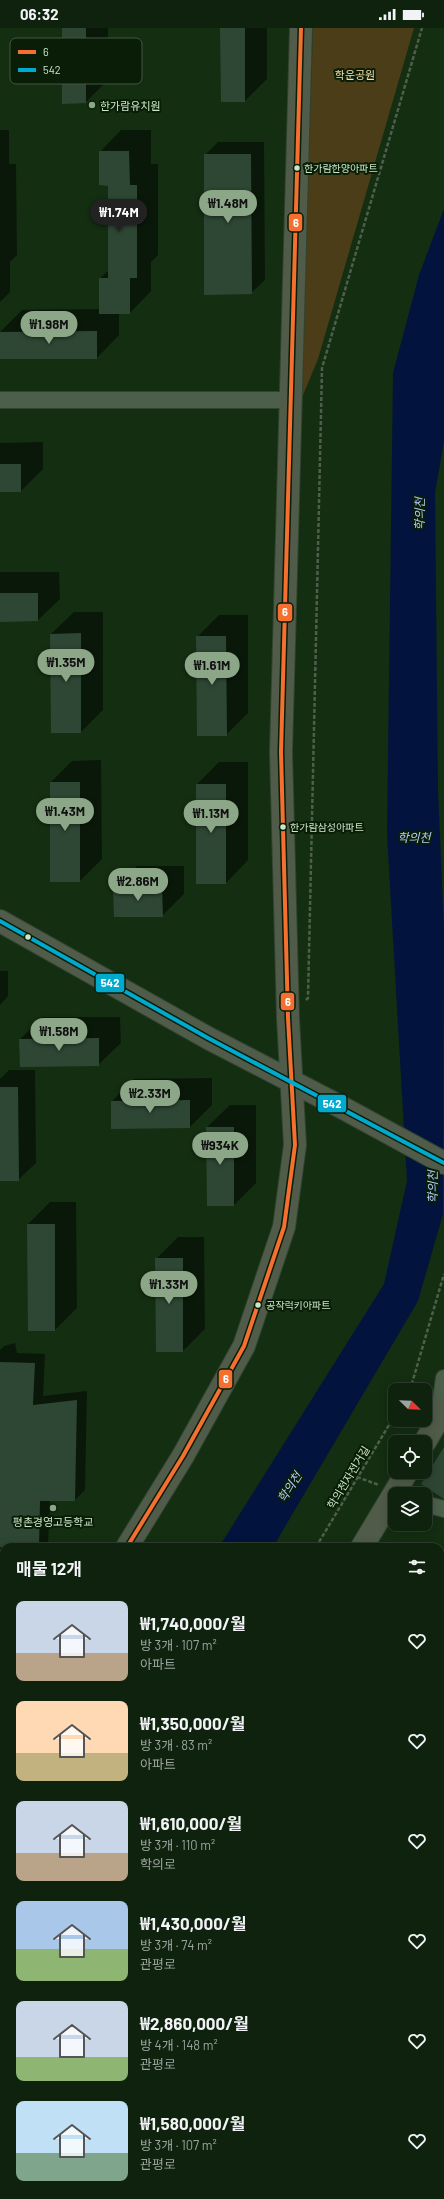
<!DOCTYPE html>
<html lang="ko">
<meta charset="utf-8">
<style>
:root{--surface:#0f220e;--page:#1d2f1c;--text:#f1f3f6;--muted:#9ba49e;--line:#2f3f2e;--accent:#8ca688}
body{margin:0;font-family:Barlow,"Noto Sans KR",sans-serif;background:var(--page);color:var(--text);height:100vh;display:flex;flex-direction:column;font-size:15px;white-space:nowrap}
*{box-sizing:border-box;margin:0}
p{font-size:13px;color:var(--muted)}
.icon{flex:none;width:22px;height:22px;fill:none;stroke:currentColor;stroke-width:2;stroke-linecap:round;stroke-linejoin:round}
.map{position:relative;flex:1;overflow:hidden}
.details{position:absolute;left:0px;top:1515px;width:444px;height:656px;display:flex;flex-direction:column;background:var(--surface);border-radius:12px 12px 0 0;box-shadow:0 2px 10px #0003,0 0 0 1px var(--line)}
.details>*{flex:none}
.needle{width:26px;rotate:113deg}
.tools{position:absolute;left:388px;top:1355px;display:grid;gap:8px}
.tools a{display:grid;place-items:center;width:44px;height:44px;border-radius:8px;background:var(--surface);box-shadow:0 2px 10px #0003,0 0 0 1px var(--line);font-size:20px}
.price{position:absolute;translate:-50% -34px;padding:0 9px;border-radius:14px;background:var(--accent);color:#111;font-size:13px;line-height:26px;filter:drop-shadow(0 1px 2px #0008)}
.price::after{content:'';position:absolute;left:50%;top:24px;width:12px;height:9px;margin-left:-6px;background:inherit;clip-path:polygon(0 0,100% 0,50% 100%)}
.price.on{background:#222;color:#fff}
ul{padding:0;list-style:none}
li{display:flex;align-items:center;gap:12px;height:100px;padding:0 16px}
li span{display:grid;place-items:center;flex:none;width:112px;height:80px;border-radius:8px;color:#555}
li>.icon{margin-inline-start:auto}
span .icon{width:48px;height:48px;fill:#fffc;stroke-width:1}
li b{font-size:17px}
h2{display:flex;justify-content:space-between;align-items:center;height:48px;padding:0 16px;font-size:17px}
.status{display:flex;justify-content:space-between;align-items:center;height:28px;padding:0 20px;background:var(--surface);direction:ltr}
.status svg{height:11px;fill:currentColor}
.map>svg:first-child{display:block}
.green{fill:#4a3d17}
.water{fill:#02143d}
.shadow{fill:#0007}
.building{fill:#2e4734}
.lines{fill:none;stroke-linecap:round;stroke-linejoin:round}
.lane-casing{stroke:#30442f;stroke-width:10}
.street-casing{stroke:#30442f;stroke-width:18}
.secondary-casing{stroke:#30442f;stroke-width:24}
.path{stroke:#4e5f4c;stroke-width:2.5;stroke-dasharray:4 2;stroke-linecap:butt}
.lane{stroke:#4c5f4a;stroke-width:8}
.street{stroke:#4c5f4a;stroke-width:16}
.secondary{stroke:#505c49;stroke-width:22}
.bus-1-casing{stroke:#091d07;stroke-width:7}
.bus-2-casing{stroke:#091d07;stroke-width:7}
.bus-1{stroke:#f46f30;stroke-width:4}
.bus-2{stroke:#00a9ce;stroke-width:4}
.poi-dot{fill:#8ca688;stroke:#091d07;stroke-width:1.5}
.bus-dot{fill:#cce6c8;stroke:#091d07;stroke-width:1.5}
.labels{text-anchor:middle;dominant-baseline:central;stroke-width:4;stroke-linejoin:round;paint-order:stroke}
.bus-label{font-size:10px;fill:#cce6c8;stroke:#091d07;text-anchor:start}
.park-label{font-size:11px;fill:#fadda9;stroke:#091d07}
.poi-label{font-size:11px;fill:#cce6c8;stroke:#091d07;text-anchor:start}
.street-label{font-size:11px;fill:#cce6c8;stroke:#091d07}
.water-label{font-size:12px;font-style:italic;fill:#b2ceff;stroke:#091d07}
.key{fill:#091d07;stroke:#445941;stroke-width:1}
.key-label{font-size:11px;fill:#cce6c8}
.line-badge{stroke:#091d07;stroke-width:1.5}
.badge-label{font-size:11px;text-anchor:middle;font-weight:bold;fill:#fff}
</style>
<div class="status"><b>06:32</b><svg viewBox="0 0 49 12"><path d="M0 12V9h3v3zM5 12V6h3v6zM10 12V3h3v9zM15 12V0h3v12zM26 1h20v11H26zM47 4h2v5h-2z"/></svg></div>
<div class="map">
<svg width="444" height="2171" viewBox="0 0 444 2171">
<rect width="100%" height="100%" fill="#142e12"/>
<path class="green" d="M313 0H414L318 331 301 372Z"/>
<g class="water">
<path d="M444 181V413L435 465 438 762 444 902 443 1186 418 1273 273 1519H219L384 1256 407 1153 387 806 393 345 419 247Z"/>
<path d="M4 1849V1960L0 1969V1855Z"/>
</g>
<g class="shadow">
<path d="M63 0H108V52L86 74 63 75Z"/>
<path d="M221 0H267V51L245 73Z"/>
<path d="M0 102H9V136H16L17 227 10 234V264L0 274Z"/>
<path d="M121 102H151V136H158V227L151 234V263L130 285H119V307L97 330H0V304L22 282 100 281V250L109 242V157L100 124Z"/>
<path d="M218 114H264L265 252 251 265 205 127Z"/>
<path d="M43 414V441L21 463H0V415Z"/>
<path d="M0 544H59L60 571 38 592 0 593Z"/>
<path d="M74 584H103V682L81 704 51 606Z"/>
<path d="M219 587H248V685L226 707 197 609Z"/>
<path d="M101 732 102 831 80 853 51 754 72 733Z"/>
<path d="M219 734H248V832L226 855 197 756Z"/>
<path d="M137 838H184V866L162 888 114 860Z"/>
<path d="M0 943H8V968L0 977Z"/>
<path d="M43 989H120L121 1015 98 1037 20 1011Z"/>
<path d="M9 1042H35L36 1135 18 1152H0V1051Z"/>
<path d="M212 1050V1077L190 1099 112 1073 134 1051Z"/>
<path d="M230 1077H256V1155L234 1177 207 1099Z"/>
<path d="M50 1174H76L77 1280 55 1302 28 1196Z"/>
<path d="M178 1209H204L205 1301 183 1323 156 1231Z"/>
<path d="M15 1315 17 1325 45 1326 43 1368 87 1363 85 1462 75 1472H50L48 1519H4V1555H0V1322L4 1318Z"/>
<path d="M440 2121 444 2122V2140L440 2160Z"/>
<path d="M353 2167H433L429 2171H364L352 2169Z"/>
</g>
<g class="building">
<path d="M62 0H86V75L62 76Z"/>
<path d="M220 0H245V74H221Z"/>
<path d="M99 123H129L130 157H137V250H130V286H99V250H108V158L99 157Z"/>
<path d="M204 126H251L252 266 204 267Z"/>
<path d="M97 303V331H0V304Z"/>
<rect x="0" y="436" width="21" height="28"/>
<path d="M0 565H38V593L0 594Z"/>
<path d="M81 605V705H51L50 606Z"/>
<path d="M196 608H226L227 708H197Z"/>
<rect x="50" y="754" width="30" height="100"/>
<rect x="196" y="756" width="30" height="100"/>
<path d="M113 860H162L163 889H114Z"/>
<path d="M99 1010V1038L20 1039 19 1011Z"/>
<path d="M0 1059H18L19 1153H0Z"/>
<path d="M190 1072V1100L111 1101V1073Z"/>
<path d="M206 1099H234V1178H207Z"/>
<path d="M27 1196H55V1303H28Z"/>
<path d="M155 1230H183V1324H156Z"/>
<path d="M0 1334 35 1335 33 1377 77 1372 75 1473H40L39 1519H0Z"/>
<path d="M444 1419V1471L421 1456Z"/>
</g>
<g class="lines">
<g class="lane-casing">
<g id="lane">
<path d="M341 2167 342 2171"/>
<path d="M287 2171 289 2167"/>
</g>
</g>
<g class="street-casing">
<g id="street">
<path d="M0 372H291"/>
<path d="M438 1392 444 1350"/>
<path d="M425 1476 444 1481"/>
<path d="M440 1652 444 1650"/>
<path d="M440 1795 444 1796"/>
<path d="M0 1978 4 1980"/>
<path d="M440 2064H444"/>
<path d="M0 2076 4 2057"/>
<path d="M102 2171 103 2167"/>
<path d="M217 2171V2167"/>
</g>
</g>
<g class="secondary-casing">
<g id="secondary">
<path d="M0 893 208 1010 343 1080 444 1135"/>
<path d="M425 1414 444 1381"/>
<path d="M127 1519 183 1428 244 1318 284 1199 295 1117 288 990 281 724 301 0"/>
<path d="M362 1519 407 1444"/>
<path d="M0 1717H4"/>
<path d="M0 1754 4 1744"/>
<path d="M11 2171 12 2167"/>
</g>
</g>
<g class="path">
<path d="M306 972 308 970 322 340 422 0"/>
<path d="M410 1362 444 1246"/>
<path d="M357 1449 379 1457"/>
<path d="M316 1519 395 1387"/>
<path d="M0 2007 4 1998"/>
</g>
<use href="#lane" class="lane"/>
<use href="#street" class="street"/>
<use href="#secondary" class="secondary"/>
<g class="bus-1-casing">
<path id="bus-1" d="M127 1519 183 1428 244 1318 284 1199 295 1117 288 990 281 724 301 0"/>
</g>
<g class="bus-2-casing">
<path id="bus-2" d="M0 893 208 1010 444 1135"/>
</g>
<use href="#bus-1" class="bus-1"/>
<use href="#bus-2" class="bus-2"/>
</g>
<g class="poi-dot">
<circle cx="92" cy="77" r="4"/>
<circle cx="53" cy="1480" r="4"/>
</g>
<g class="bus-dot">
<circle cx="297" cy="140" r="3.5"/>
<circle cx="283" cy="799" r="3.5"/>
<circle cx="28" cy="909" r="3.5"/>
<circle cx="258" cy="1277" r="3.5"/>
</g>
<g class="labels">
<g class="bus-label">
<text x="304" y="140">한가람한양아파트</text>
<text x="290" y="799">한가람삼성아파트</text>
<text x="266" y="1277">공작럭키아파트</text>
</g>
<g class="park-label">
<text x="355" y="46">학운공원</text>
</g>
<g class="poi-label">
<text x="100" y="77">한가람유치원</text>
<text x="53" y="1493" text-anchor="middle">평촌경영고등학교</text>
</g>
<g class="street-label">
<text transform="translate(348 1449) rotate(-59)">학의천자전거길</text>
</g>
<g class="water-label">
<text transform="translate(419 486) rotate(-89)">학의천</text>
<text x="414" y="809">학의천</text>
<text transform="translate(432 1159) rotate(-90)">학의천</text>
<text transform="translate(289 1459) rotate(-57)">학의천</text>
</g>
</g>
<rect x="10" y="10" width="132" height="46" rx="6" class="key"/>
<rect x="18" y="22" width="18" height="4" fill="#f46f30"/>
<rect x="18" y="40" width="18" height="4" fill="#00a9ce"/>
<g class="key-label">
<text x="43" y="28">6</text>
<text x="43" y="46">542</text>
</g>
<g class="line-badge">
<rect x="288" y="185" width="15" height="19" rx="4" fill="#f46f30"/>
<rect x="277" y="575" width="16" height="19" rx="4" fill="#f46f30"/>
<rect x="95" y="945" width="30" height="20" rx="4" fill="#00a9ce"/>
<rect x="280" y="964" width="15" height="19" rx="4" fill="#f46f30"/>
<rect x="317" y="1066" width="30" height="19" rx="4" fill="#00a9ce"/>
<rect x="218" y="1341" width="15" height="20" rx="4" fill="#f46f30"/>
</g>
<g class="badge-label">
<text x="296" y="199">6</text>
<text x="285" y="588">6</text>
<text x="110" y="959">542</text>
<text x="288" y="978">6</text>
<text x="332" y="1080">542</text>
<text x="226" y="1355">6</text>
</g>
</svg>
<div class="tools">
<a><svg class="needle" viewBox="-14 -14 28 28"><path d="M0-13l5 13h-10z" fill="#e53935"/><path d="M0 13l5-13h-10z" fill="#9ba49e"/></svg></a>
<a><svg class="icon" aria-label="locate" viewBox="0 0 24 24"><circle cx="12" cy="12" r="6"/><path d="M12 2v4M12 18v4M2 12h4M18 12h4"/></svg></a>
<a><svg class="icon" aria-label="layers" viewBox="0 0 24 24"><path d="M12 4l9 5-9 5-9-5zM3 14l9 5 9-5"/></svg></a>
</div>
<b class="price" style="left:228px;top:196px">₩1.48M</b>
<b class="price on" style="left:119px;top:205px">₩1.74M</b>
<b class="price" style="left:49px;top:317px">₩1.98M</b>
<b class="price" style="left:66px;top:655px">₩1.35M</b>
<b class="price" style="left:212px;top:658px">₩1.61M</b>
<b class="price" style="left:65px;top:804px">₩1.43M</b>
<b class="price" style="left:211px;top:806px">₩1.13M</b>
<b class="price" style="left:138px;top:874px">₩2.86M</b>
<b class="price" style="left:59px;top:1024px">₩1.58M</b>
<b class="price" style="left:150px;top:1086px">₩2.33M</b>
<b class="price" style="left:220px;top:1138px">₩934K</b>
<b class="price" style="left:169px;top:1277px">₩1.33M</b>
<section class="details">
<h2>매물 12개<svg class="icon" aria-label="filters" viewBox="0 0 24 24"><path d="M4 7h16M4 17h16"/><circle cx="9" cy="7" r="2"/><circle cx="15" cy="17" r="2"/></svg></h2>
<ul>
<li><span style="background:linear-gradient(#c9d6e8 65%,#b9a48a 0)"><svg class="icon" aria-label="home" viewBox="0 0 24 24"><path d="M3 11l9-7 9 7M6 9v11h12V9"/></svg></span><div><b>₩1,740,000/월</b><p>방 3개 · 107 m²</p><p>아파트</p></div><svg class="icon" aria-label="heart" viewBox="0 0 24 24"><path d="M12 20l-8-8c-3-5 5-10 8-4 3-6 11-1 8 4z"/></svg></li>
<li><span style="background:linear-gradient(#ffd9b3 65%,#c2b280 0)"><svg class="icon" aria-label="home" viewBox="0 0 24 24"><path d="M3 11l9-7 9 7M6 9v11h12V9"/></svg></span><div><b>₩1,350,000/월</b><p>방 3개 · 83 m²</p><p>아파트</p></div><svg class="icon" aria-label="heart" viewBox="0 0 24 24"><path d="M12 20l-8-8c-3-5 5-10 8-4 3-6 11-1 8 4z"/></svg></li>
<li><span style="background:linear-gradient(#c9d6e8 65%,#b9a48a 0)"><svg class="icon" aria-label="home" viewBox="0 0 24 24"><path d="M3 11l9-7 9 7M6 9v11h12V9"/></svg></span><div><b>₩1,610,000/월</b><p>방 3개 · 110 m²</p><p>학의로</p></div><svg class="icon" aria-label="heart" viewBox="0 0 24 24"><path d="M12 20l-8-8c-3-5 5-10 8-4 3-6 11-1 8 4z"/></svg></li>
<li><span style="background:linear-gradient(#a9c7e8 60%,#8fb573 0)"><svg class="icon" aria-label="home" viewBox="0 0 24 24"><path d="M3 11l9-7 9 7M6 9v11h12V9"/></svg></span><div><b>₩1,430,000/월</b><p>방 3개 · 74 m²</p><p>관평로</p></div><svg class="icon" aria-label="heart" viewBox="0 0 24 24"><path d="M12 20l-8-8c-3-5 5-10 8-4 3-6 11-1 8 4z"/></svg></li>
<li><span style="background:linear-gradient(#c9d6e8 70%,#8fb573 0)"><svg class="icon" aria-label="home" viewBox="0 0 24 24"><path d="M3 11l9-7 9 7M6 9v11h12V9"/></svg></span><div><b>₩2,860,000/월</b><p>방 4개 · 148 m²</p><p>관평로</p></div><svg class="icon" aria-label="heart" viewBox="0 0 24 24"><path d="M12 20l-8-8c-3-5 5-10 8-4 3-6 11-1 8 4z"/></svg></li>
<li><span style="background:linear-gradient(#bfe0f5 65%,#7fa58c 0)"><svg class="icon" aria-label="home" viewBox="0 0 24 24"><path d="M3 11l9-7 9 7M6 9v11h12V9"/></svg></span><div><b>₩1,580,000/월</b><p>방 3개 · 107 m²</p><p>관평로</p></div><svg class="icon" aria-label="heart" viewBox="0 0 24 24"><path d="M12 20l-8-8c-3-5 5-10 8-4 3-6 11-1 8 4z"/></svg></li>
</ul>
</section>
</div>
